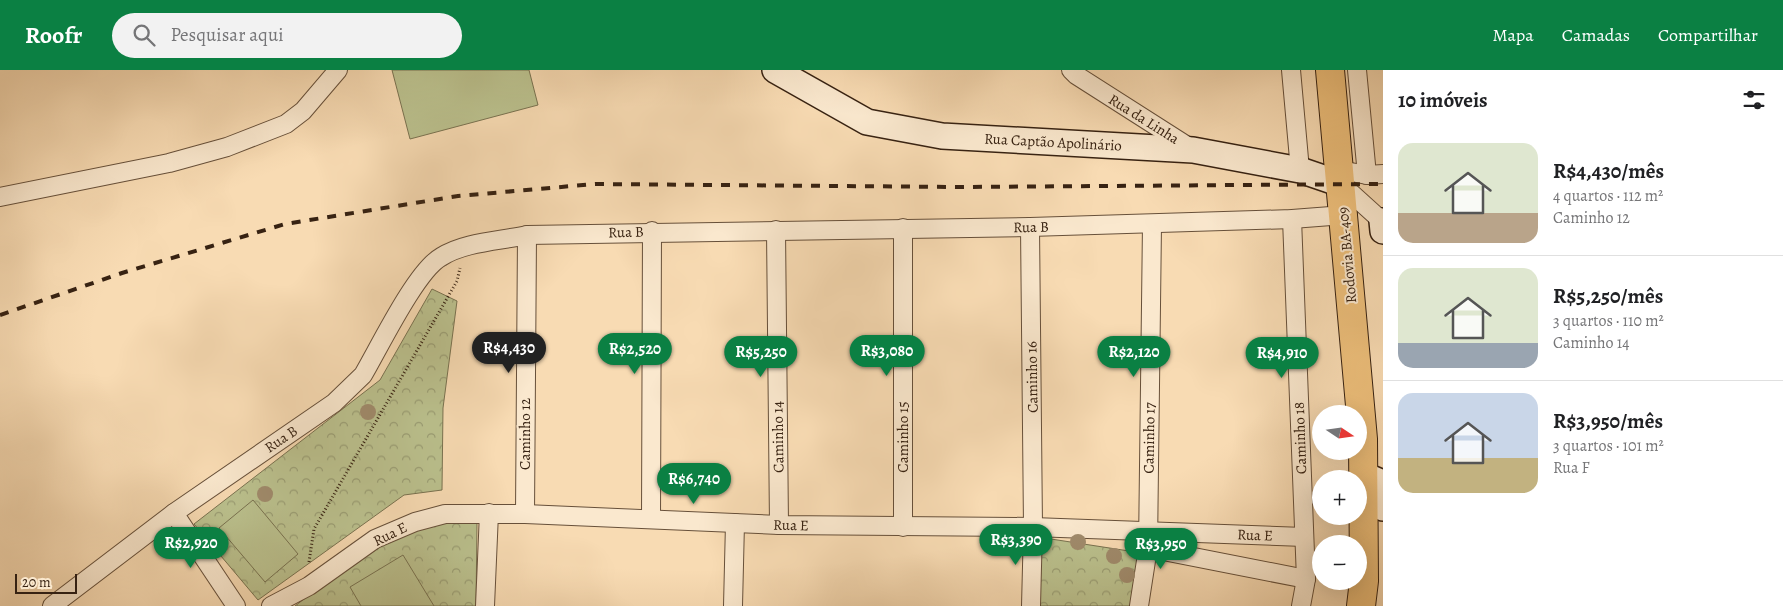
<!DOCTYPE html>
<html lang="pt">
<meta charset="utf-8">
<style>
:root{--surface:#fff;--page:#f2f2f2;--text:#202124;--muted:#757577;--line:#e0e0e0;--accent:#0b8043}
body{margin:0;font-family:Alegreya,serif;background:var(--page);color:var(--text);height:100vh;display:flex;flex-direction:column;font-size:19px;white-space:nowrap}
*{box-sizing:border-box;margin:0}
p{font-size:16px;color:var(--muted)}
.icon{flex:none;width:28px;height:28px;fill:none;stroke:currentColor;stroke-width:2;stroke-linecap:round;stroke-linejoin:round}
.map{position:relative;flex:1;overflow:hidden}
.drawer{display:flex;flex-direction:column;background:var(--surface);width:400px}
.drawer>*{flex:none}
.needle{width:32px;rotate:103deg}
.fabs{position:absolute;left:1312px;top:335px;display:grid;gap:10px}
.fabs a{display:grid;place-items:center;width:55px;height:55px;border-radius:50%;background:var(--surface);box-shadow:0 5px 20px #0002;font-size:25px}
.scale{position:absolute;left:15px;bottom:12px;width:62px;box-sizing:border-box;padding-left:5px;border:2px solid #372212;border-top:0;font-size:14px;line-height:18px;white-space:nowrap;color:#372212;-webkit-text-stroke:4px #fae8ce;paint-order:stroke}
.price{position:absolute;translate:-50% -42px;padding:0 11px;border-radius:18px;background:var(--accent);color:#fff;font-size:16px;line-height:32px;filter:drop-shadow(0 1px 2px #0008)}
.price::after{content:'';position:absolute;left:50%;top:30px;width:15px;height:11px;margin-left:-8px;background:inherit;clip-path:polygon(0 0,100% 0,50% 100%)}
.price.current{background:#222;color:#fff}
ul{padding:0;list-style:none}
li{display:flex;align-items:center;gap:15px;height:125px;padding:0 15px}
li+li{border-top:1px solid var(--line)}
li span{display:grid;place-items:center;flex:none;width:140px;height:100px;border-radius:15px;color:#555}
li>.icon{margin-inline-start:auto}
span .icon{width:60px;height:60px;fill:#fffc;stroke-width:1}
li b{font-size:21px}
h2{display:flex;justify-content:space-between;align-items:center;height:60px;padding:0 15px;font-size:21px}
header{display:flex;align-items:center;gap:30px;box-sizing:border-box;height:70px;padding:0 25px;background:var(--accent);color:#fff}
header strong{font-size:24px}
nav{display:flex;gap:28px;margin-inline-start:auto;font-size:18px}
.search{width:350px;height:45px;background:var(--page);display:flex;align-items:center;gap:12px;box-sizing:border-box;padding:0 18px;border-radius:28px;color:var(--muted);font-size:19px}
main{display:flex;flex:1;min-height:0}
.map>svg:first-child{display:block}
.park{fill:url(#park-crowns);stroke:#797250}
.pitch{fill:#bbc18e;stroke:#797250}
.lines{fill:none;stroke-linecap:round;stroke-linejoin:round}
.street-casing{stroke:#67503a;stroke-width:20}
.secondary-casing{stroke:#372212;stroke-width:28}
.primary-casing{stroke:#372212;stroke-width:30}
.path{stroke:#372212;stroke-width:3;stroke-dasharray:1 2.5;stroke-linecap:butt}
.street{stroke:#fae8ce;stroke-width:18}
.secondary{stroke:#fae8ce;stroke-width:25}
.primary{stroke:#ecbe7a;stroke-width:28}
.rail{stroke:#372212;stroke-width:4;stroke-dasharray:9 9;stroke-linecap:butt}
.tree{fill:#a08b6c}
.labels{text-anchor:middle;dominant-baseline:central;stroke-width:4;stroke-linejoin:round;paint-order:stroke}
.street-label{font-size:15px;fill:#372212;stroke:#fae8ce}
</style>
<header>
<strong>Roofr</strong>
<div class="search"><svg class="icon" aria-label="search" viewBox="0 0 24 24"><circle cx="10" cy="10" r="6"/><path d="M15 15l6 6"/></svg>Pesquisar aqui</div>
<nav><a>Mapa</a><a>Camadas</a><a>Compartilhar</a></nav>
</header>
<main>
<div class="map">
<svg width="1383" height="536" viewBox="0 0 1383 536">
<defs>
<pattern id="park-crowns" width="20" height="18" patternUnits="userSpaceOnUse" patternTransform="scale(1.25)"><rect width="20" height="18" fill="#bbc18e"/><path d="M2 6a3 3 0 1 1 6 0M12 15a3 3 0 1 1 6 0" fill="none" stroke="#999c73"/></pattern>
</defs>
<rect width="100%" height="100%" fill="#f8dbb3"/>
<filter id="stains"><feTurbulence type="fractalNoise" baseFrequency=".004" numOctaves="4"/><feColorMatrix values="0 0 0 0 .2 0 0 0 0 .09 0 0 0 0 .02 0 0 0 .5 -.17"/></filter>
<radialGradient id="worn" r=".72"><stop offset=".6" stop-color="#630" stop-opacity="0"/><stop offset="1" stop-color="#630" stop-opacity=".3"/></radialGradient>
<g class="park">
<path d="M432 219 457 231 443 338 442 420 404 425 258 530 194 454 380 310Z"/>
<path d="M440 450 477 452 476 536H295L370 478Z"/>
<path d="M1038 467 1142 483 1133 536H1036Z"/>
</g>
<g class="pitch">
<path d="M392 0H529L538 35 410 69Z"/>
<path d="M253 430 298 484 265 512 219 458Z"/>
<path d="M403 485 434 536H361L350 517Z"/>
</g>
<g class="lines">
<g class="street-casing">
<g id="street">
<path d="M1071 0 1076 5 1192 79"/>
<path d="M1291 0 1300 100"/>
<path d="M1357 0 1367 105"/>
<path d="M1340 100 1367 105 1383 104"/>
<path d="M1341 114 1383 152"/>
<path d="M0 127 169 93 227 77 286 54 303 41 338 0"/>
<path d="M1292 149 1306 509 1301 536"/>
<path d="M1030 157 1033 457 1031 536"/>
<path d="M776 160 779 455"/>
<path d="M174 443 236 536"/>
<path d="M525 444 527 165"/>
<path d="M651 449 652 161"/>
<path d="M903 457V158"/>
<path d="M1148 478 1306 509"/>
<path d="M52 536 174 443 334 333 363 305C379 278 416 201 441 187 464 172 500 171 527 165L1030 157 1292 149 1344 145"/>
<path d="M271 536 309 516 375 469 415 452 445 444H525L779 455 1033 457 1304 467"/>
<path d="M485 536 489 443"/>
<path d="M733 536 735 453"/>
<path d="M1139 536 1148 478 1152 154"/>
</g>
</g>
<g class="secondary-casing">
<g id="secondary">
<path d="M775 0 867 52 942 66 1193 80 1300 100 1341 114"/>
<path d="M1382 151 1383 161"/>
<path d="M1364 405 1383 413"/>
<path d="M1365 429 1383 438"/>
</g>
</g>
<g class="primary-casing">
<path id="primary" d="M1330 0 1363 369 1364 511 1361 536"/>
</g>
<path class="path" d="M309 492 314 459 457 211 460 198"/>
<use href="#street" class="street"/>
<use href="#secondary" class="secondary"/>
<use href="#primary" class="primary"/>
<path class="rail" d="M0 245 122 203 285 154 458 126 595 114 960 117 1383 114"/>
</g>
<g class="tree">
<circle cx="368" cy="342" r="8"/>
<circle cx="265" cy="424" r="8"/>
<circle cx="1078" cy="472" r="8"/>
<circle cx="1114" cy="486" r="8"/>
<circle cx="1127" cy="505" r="8"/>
</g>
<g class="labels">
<g class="street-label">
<text transform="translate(1144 49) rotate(32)">Rua da Linha</text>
<text transform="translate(1053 72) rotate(3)">Rua Captão Apolinário</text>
<text transform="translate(1031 157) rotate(-1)">Rua B</text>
<text transform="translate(626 162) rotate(-2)">Rua B</text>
<text transform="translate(1347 185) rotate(-95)">Rodovia BA-409</text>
<text transform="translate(1032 307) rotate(-91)">Caminho 16</text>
<text transform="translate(525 364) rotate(-90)">Caminho 12</text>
<text transform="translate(778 367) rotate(-91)">Caminho 14</text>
<text transform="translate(903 367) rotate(-90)">Caminho 15</text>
<text transform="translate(1149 368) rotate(-89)">Caminho 17</text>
<text transform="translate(1300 368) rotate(-92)">Caminho 18</text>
<text transform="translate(281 369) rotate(-34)">Rua B</text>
<text transform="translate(791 455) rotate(1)">Rua E</text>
<text transform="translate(390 464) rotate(-26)">Rua E</text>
<text transform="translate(1255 465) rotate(2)">Rua E</text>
</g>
</g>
<rect width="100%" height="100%" filter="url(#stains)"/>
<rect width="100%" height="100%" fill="url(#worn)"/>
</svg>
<div class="fabs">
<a><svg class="needle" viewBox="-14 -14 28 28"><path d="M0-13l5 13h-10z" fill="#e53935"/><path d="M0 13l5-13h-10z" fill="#757577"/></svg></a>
<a>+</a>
<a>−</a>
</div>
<div class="scale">20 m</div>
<b class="price current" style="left:509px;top:304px">R$4,430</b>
<b class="price" style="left:635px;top:305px">R$2,520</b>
<b class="price" style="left:887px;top:307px">R$3,080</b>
<b class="price" style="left:761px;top:308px">R$5,250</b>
<b class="price" style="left:1134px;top:308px">R$2,120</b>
<b class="price" style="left:1282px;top:309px">R$4,910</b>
<b class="price" style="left:694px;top:435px">R$6,740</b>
<b class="price" style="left:1016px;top:496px">R$3,390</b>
<b class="price" style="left:191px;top:499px">R$2,920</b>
<b class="price" style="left:1161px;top:500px">R$3,950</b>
</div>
<section class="drawer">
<h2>10 imóveis<svg class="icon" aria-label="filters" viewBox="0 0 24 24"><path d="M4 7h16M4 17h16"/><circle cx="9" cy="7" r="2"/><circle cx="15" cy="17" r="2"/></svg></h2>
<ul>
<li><span style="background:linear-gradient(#dfe7d0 70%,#b9a48a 0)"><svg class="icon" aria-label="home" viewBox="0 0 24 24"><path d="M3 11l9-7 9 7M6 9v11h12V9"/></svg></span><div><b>R$4,430/mês</b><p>4 quartos · 112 m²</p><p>Caminho 12</p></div></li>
<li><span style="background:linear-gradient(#dfe7d0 75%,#9aa5b1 0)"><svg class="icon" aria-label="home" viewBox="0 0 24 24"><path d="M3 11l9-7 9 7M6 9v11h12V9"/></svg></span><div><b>R$5,250/mês</b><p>3 quartos · 110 m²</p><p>Caminho 14</p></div></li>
<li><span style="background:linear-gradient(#c9d6e8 65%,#c2b280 0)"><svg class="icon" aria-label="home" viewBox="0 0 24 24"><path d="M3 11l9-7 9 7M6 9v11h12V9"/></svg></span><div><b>R$3,950/mês</b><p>3 quartos · 101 m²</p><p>Rua F</p></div></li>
</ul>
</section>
</main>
